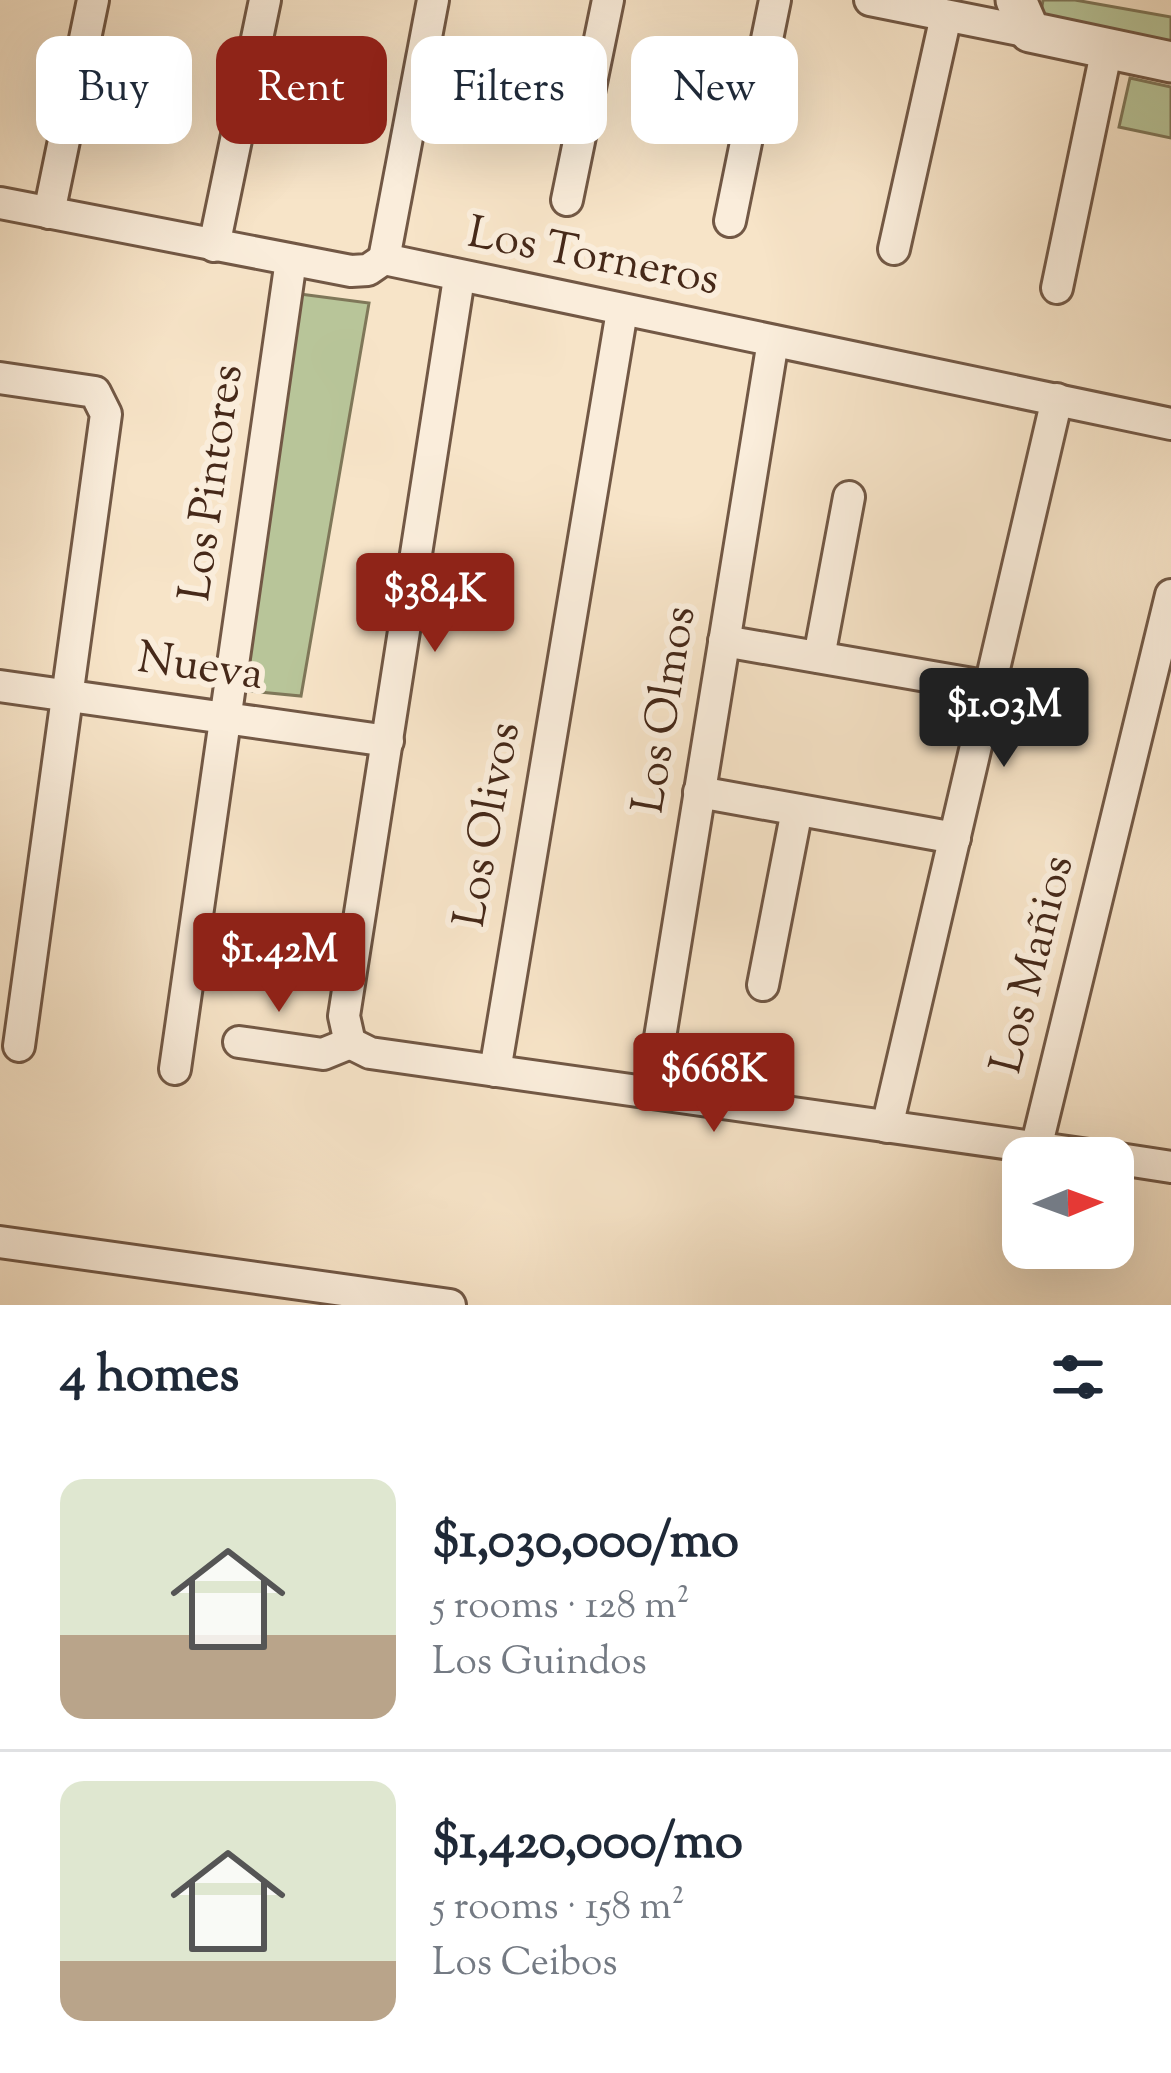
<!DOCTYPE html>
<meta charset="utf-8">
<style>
:root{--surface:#fff;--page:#f2f2f3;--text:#1f2937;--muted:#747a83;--line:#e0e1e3;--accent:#8f2418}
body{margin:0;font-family:"Sorts Mill Goudy",serif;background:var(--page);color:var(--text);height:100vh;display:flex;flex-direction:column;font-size:45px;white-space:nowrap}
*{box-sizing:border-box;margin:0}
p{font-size:39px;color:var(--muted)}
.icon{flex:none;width:66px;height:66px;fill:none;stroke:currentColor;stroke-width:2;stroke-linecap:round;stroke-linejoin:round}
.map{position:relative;height:1305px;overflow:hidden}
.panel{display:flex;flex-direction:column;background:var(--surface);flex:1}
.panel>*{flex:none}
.guide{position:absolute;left:36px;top:36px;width:1101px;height:108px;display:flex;gap:24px}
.needle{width:78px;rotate:89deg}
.tools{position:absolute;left:1002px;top:1137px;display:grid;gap:24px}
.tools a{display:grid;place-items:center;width:132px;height:132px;border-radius:24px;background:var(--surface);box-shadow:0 12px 48px #0002;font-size:60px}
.price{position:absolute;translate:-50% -102px;padding:0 27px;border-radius:12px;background:var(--accent);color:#fff;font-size:39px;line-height:78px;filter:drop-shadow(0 3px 6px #0008)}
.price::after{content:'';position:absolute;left:50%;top:72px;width:36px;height:27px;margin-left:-18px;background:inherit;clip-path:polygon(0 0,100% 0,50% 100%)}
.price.active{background:#222;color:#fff}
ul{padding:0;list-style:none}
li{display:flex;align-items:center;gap:36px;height:300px;padding:0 60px}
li+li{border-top:3px solid var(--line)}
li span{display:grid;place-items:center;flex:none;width:336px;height:240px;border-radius:24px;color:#555}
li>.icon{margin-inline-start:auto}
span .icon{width:144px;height:144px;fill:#fffc;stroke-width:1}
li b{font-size:51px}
h2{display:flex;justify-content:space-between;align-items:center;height:144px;padding:0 60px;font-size:51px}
.chip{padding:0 42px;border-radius:24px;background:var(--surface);box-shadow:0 12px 48px #0002;font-size:42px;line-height:108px}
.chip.active{background:var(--accent);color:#fff}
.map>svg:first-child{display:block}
.green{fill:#b8c599;stroke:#7f7759;stroke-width:3}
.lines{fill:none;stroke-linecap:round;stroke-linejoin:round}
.minor-casing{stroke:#725845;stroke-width:36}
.tertiary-casing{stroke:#725845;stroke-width:45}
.minor{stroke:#faeddb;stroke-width:30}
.tertiary{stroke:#faeddb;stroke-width:39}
.labels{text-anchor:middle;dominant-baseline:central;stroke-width:12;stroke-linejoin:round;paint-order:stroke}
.street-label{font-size:45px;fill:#462919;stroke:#faeddb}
</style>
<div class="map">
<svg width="1171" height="1305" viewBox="0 0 1171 1305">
<rect width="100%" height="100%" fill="#f7e4c8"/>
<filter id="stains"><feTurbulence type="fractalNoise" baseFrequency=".00167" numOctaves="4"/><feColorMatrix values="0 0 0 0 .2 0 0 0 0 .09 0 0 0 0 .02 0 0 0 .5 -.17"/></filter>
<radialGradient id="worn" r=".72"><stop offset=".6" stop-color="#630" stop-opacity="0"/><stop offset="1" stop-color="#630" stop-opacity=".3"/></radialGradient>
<g class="green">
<path d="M1043 0H1075L1171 17V47L1040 19Z"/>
<path d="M1130 78 1171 87V138L1119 127Z"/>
<path d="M300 294 369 303 301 696 238 690Z"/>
</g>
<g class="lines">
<g class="minor-casing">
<g id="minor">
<path d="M870 0 1030 32"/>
<path d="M567 200 608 0"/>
<path d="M0 203 351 271 368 270 384 259"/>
<path d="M49 213 93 0"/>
<path d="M730 221 775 0"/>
<path d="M214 246 265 0"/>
<path d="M894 249 946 16"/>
<path d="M384 259 1171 424"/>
<path d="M384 259 433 0"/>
<path d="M1057 288 1107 48"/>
<path d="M0 378 95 392 106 414 19 1046"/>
<path d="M724 641 990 687"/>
<path d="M819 657 849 497"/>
<path d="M0 686 388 741"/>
<path d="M699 792 955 838"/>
<path d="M763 985 797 810"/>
<path d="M239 1042 323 1054 350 1043"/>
<path d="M350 1043 344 1016 459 278"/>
<path d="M350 1043 370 1053 1110 1158"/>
<path d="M175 1069 291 260"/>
<path d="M495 1071 622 311"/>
<path d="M651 1093 773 341"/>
<path d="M887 1127 1057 399"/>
<path d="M1036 1148 1171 595"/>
<path d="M1113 1158 1171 1167"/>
<path d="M0 1242 450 1305"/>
</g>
</g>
<g class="tertiary-casing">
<path id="tertiary" d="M1016 0 1030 32 1171 62"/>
</g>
<use href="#minor" class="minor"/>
<use href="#tertiary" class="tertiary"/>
</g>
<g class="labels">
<g class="street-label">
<text transform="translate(593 259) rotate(11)">Los Torneros</text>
<text transform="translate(214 483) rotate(-82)">Los Pintores</text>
<text transform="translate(200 669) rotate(8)">Nueva</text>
<text transform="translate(667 710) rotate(-81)">Los Olmos</text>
<text transform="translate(490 825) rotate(-80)">Los Olivos</text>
<text transform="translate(1035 965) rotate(-76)">Los Mañios</text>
</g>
</g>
<rect width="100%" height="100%" filter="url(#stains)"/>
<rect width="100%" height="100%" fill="url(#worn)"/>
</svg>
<div class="tools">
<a><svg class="needle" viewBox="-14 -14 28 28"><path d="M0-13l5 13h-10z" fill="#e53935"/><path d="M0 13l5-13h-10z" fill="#747a83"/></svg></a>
</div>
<b class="price" style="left:435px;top:655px">$384K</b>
<b class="price active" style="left:1004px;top:770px">$1.03M</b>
<b class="price" style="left:279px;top:1015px">$1.42M</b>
<b class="price" style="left:714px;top:1135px">$668K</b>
<div class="guide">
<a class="chip">Buy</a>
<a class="chip active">Rent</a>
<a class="chip">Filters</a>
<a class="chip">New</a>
</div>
</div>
<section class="panel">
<h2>4 homes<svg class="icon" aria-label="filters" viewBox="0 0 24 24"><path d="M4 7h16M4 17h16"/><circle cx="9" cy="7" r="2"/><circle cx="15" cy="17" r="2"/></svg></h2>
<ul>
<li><span style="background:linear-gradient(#dfe7d0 65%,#b9a48a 0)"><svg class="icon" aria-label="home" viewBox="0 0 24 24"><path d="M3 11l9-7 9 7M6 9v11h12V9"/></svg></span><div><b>$1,030,000/mo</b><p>5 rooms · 128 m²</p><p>Los Guindos</p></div></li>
<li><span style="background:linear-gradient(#dfe7d0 75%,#b9a48a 0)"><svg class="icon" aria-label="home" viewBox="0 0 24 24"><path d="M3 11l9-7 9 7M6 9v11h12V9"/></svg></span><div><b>$1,420,000/mo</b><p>5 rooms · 158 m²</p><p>Los Ceibos</p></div></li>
</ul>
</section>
